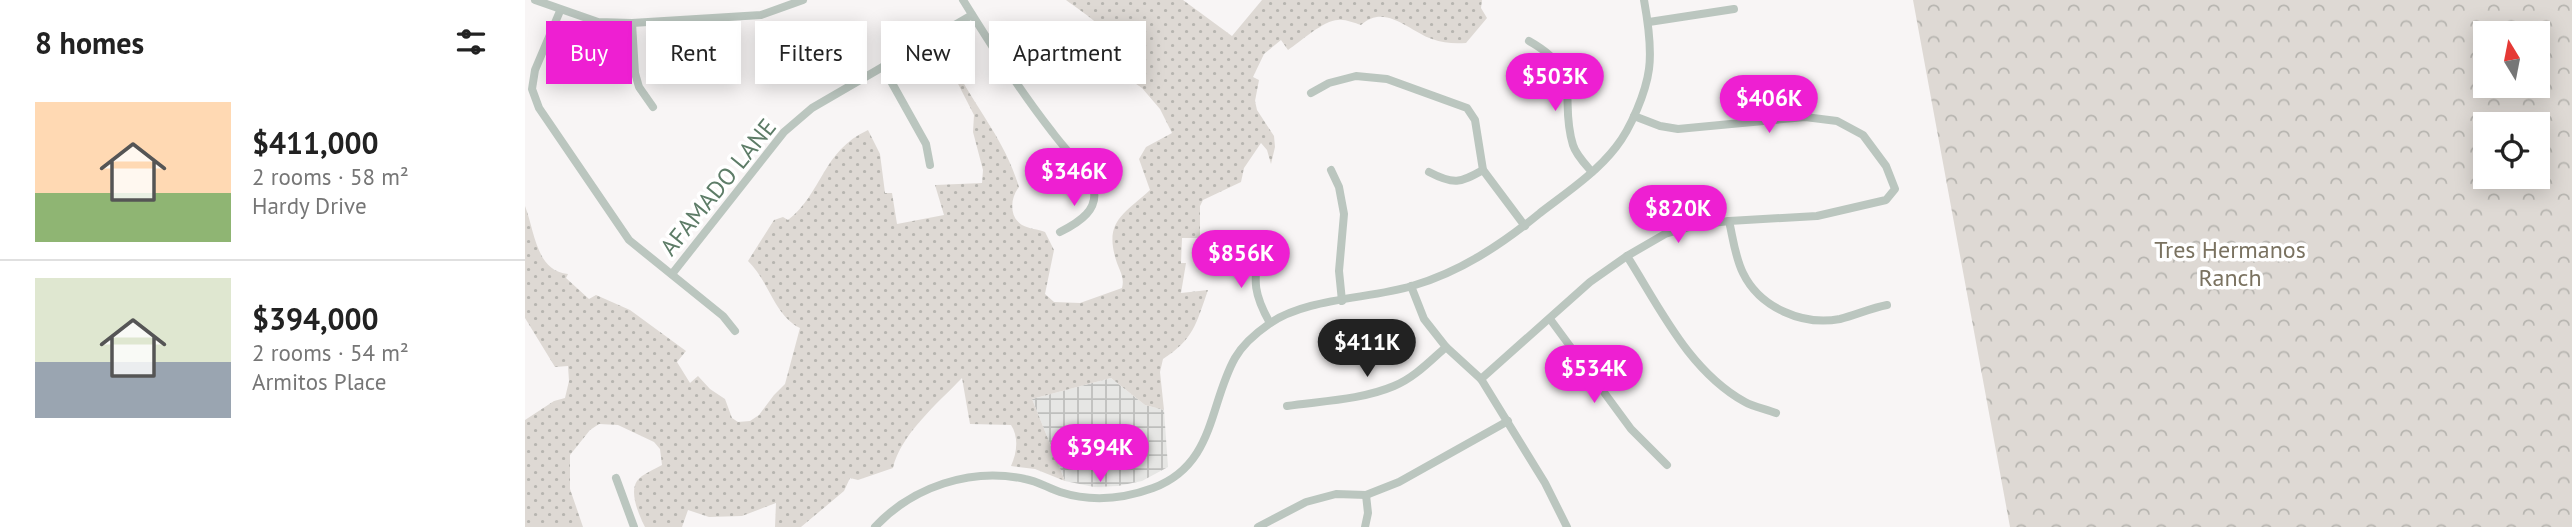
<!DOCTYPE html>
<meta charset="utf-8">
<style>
:root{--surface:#fff;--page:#f6f6f6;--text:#222;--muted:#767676;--line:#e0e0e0;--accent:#ee1fd2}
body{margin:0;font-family:"PT Sans",sans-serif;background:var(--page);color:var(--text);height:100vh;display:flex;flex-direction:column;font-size:26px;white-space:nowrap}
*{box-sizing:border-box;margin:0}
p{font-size:23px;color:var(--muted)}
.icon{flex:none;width:38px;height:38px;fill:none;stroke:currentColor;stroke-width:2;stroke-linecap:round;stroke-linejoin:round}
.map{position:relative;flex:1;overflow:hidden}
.details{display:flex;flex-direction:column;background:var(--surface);width:525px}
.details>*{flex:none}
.hud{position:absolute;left:21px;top:21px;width:665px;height:63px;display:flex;gap:14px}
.needle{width:46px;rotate:350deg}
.tools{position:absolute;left:1948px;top:21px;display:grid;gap:14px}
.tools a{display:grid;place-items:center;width:77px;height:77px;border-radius:0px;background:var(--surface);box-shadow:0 4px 18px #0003;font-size:35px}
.price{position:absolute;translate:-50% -60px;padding:0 16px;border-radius:24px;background:var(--accent);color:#fff;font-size:23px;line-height:46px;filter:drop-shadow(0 2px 4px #0008)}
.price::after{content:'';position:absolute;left:50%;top:42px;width:21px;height:16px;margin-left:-10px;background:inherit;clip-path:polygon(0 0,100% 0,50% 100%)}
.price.on{background:#222;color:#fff}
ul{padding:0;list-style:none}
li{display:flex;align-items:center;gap:21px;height:175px;padding:0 35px}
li+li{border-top:2px solid var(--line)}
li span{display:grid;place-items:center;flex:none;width:196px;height:140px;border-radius:0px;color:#555}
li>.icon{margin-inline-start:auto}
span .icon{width:84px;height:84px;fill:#fffc;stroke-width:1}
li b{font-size:30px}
h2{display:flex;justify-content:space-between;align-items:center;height:84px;padding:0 35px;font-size:30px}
.tag{padding:0 24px;border-radius:0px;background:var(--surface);box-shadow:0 4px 18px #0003;font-size:24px;line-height:63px}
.tag.on{background:var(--accent);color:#fff}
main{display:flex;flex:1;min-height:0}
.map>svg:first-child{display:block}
.industrial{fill:url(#industrial-grid)}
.grass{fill:url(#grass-dots)}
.park{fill:url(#park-crowns);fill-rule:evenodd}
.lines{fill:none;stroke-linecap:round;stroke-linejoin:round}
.street{stroke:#bbc6bf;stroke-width:8}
.labels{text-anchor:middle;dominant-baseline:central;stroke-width:7;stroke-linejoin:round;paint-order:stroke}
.street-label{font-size:24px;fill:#5d7c67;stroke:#fff}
.park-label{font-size:24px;fill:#7a7260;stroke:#fff}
</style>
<main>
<section class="details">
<h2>8 homes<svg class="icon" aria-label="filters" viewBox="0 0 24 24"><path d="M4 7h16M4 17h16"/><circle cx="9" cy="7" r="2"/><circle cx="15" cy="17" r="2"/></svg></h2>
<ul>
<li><span style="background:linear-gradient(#ffd9b3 65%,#8fb573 0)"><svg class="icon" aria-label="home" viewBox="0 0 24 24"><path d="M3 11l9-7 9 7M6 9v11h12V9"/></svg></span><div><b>$411,000</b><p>2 rooms · 58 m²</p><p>Hardy Drive</p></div></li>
<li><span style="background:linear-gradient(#dfe7d0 60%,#9aa5b1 0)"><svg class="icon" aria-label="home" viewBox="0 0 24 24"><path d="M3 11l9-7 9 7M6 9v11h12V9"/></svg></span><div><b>$394,000</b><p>2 rooms · 54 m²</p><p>Armitos Place</p></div></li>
</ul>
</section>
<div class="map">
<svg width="2047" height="527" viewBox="0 0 2047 527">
<defs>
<pattern id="industrial-grid" width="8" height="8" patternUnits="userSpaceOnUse" patternTransform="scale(1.75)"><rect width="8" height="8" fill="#e6e6e4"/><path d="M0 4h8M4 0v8" fill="none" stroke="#bebfbd"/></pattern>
<pattern id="grass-dots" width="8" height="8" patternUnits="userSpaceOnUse" patternTransform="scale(1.75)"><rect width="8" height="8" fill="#ded9d4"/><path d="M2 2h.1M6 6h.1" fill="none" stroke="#b7b5b0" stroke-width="1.8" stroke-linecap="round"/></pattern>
<pattern id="park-crowns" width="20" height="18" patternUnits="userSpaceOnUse" patternTransform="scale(1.75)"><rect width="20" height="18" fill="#ded9d4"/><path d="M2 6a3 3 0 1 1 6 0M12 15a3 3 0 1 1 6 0" fill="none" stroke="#b7b5b0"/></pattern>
</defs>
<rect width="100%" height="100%" fill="#f8f5f5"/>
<path class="industrial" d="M586 378 620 405 639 410 643 467 617 481 593 486 569 487 540 481 507 399Z"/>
<path class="grass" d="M541 0H658L707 36 737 0H957L956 8 962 18 941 43C929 44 918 43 907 39 884 31 860 3 836 25 829 23 820 19 813 20 799 20 775 42 763 50L756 40 739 54 728 77 734 80 730 101 732 110 749 136 750 147 746 164 742 150 736 143 719 168 716 182 678 200 675 206V238H657L656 263H661L656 293 683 290C671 324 669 339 638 359L635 372 639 410 620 405 586 378 507 399 540 481 510 469 486 466C492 453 494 437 486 425L445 424 437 378C414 402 375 435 368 468L333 480 325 478 319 491 276 527H250L251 503 217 516 184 517 163 510 157 527H120C114 515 104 493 112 481 117 474 130 469 137 465L135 449 129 442 93 425 74 424 65 430 45 455V489L58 527H0V420L29 401 40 398 44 381 43 366 30 367 0 318V206C10 232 11 271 43 274L41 278 64 299 71 295 105 310 161 351 152 362 165 383 173 376 185 389 200 399 207 418 213 422 225 421 234 415 249 395 260 384 275 328C249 315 244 281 223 261L249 220 258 217 263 220C297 194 297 151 343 130L355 154 360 193H367L372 224 419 215 410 185 457 183 458 170 448 132 449 115 427 72 433 73C455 114 480 141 494 187 485 198 484 217 497 225 504 229 513 229 520 232L529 250 520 294 529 302 555 303 597 288C600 277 594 270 591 260 579 221 599 214 625 190L614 159 621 147 647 133 635 109 617 88 595 73C593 66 595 58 592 51 584 28 560 14 541 0Z"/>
<path class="park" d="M1388 0H2047V527H1485ZM1960 33H2012V86H1960ZM1960 124H2012V177H1960Z"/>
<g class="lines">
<g class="street">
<path d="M10 0 73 22 107 23 236 15 278 0"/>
<path d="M438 0C466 45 495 91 528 133 536 144 563 174 567 184 577 209 553 223 535 232"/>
<path d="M35 11 10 70 7 89 14 108 104 240 198 316 210 331"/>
<path d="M1124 22 1209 9"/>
<path d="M107 23 110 73 114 87 128 107"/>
<path d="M1004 41C1061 73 1033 97 1048 145 1051 155 1060 164 1067 172"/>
<path d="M358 67 401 144 405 165"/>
<path d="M490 80 527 54"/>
<path d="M786 93 804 83 831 76 862 79 942 108 950 120 958 170 1000 226"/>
<path d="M806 170 814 187 819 214 814 271 817 301"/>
<path d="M904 172C929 185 935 183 958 170"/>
<path d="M1204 221C1208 238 1210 257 1218 273 1235 308 1278 326 1315 319 1331 315 1346 308 1362 305"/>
<path d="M734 250C728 282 729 295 745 323"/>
<path d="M1102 256C1135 308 1164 371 1220 402 1229 407 1241 409 1251 413"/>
<path d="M147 274 259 132 287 108 447 15"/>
<path d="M886 286 899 319 921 347 956 379 1020 483 1042 527"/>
<path d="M1025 319 1106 429 1142 465"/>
<path d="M956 379 1065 282 1102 256 1140 234 1171 225 1204 221 1292 216 1361 200 1370 189 1361 166 1338 135 1312 121 1280 117 1153 129 1135 126 1109 116"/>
<path d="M762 406C796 401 836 400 869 386 889 378 905 361 921 347"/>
<path d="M91 478 109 527"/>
<path d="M350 527C387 487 446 467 500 479 512 481 523 488 535 492 566 502 598 499 628 488 690 465 684 404 710 358 718 344 731 333 744 324 780 298 844 299 887 286 935 272 976 245 1015 213 1041 193 1071 173 1091 147 1106 128 1121 92 1124 69 1127 47 1123 22 1119 0"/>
<path d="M733 527 781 502 811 494 841 495 874 482 983 421"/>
<path d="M840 527 843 513 841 495"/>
</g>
</g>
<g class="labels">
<g class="street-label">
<text transform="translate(193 187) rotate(-51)">AFAMADO LANE</text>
</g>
<g class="park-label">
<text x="1705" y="249">Tres Hermanos<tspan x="1705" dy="28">Ranch</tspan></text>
</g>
</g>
</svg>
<div class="tools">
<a><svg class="needle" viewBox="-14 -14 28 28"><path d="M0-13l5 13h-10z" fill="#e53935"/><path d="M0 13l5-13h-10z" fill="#767676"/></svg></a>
<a><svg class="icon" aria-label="locate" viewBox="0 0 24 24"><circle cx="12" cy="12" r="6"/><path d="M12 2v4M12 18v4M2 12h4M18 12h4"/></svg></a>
</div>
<b class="price" style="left:1030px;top:113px">$503K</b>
<b class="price" style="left:1244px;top:135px">$406K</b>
<b class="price" style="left:549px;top:208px">$346K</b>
<b class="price" style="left:1153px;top:245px">$820K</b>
<b class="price" style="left:716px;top:290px">$856K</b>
<b class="price on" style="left:842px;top:379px">$411K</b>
<b class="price" style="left:1069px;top:405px">$534K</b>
<b class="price" style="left:575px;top:484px">$394K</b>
<div class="hud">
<a class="tag on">Buy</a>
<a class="tag">Rent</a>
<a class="tag">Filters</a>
<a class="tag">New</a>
<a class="tag">Apartment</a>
</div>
</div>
</main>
